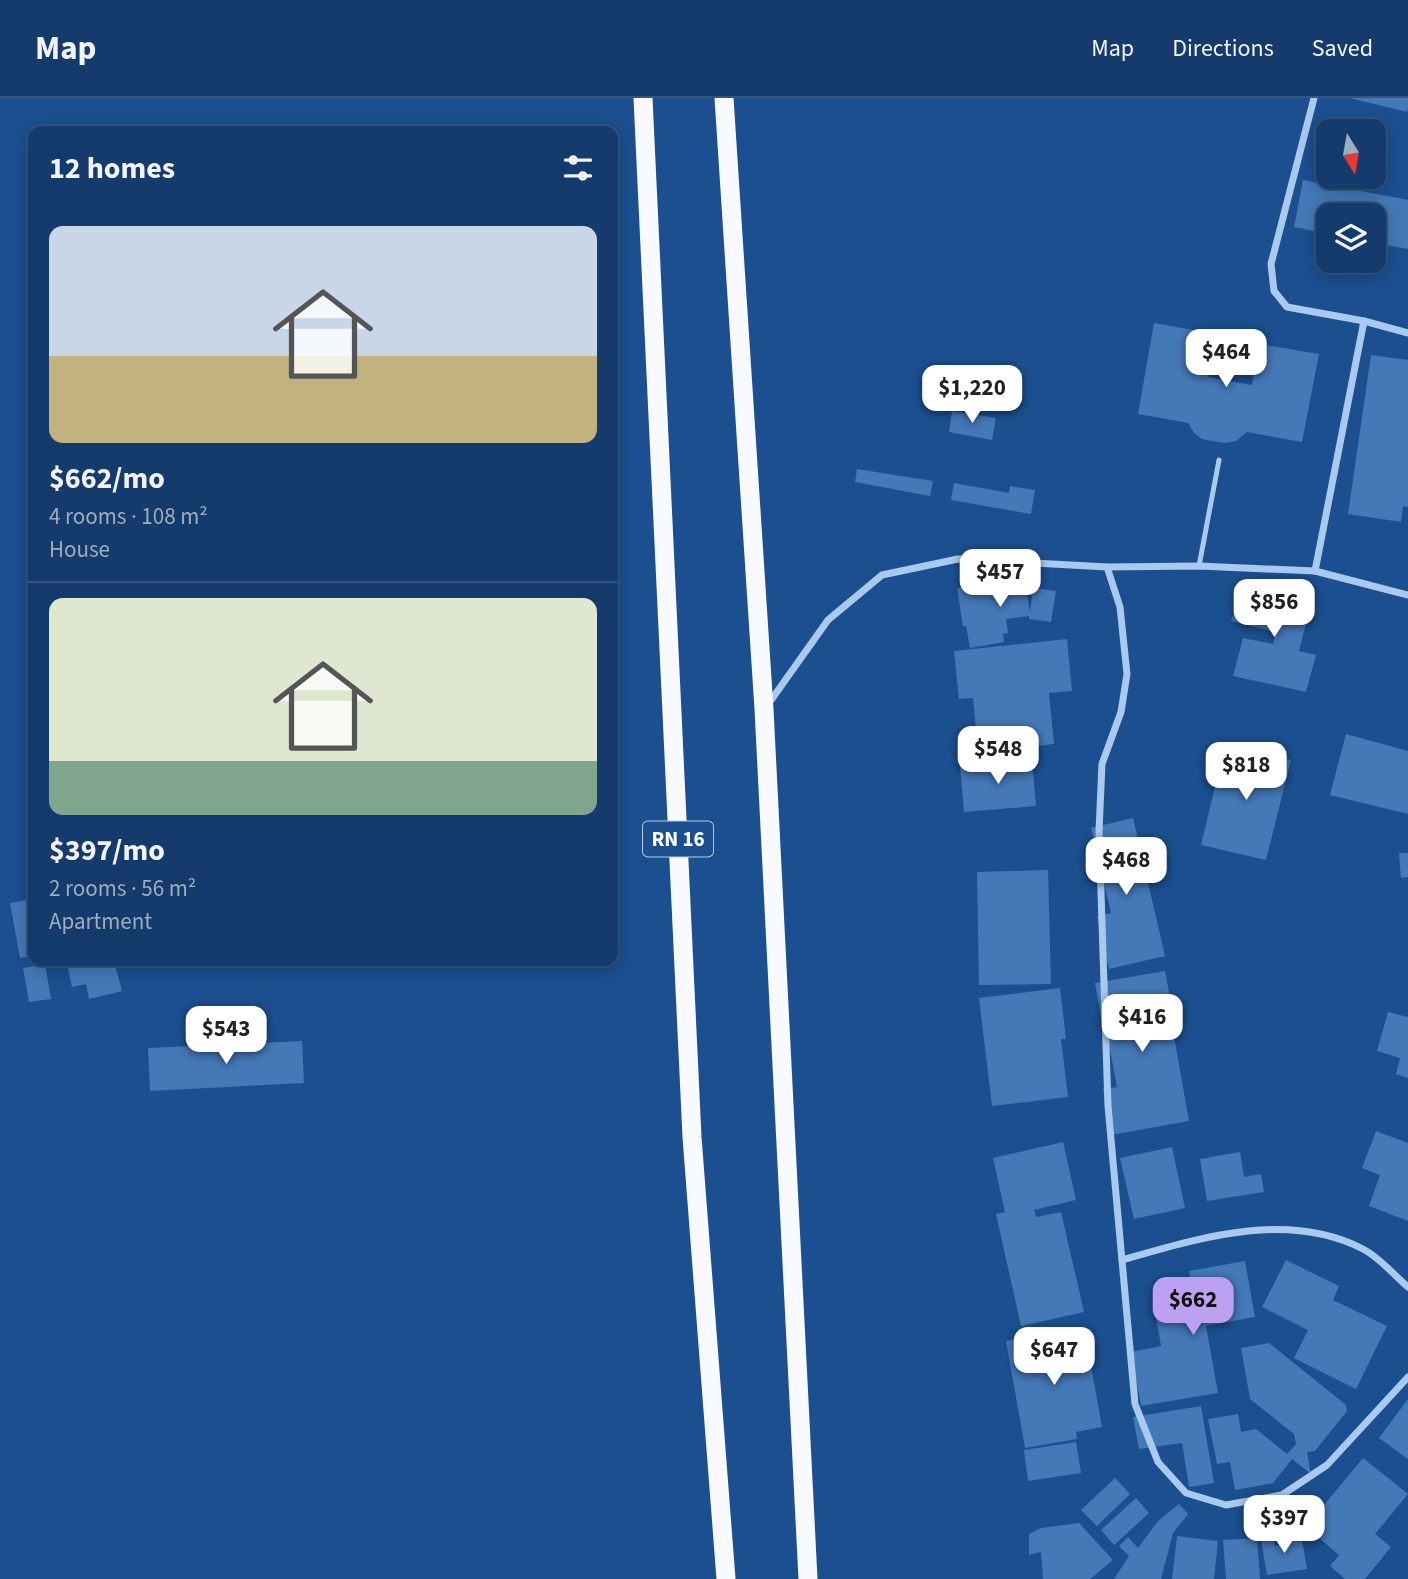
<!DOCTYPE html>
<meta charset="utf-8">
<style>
:root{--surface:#143b6b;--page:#214673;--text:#f1f3f6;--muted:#9dadc1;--line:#33557e;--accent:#bca0f2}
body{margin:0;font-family:"Source Sans 3",sans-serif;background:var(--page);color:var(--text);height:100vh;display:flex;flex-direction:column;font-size:26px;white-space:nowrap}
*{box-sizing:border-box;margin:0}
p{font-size:23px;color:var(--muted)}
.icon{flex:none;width:38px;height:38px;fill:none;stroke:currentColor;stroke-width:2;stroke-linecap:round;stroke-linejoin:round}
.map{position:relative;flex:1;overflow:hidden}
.drawer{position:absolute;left:28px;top:28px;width:590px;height:840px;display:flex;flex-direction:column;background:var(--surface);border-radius:14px;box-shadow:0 4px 18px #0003,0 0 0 2px var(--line)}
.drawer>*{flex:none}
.needle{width:46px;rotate:169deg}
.buttons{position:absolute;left:1316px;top:21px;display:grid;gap:14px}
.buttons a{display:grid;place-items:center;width:70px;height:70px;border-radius:14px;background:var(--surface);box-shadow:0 4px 18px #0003,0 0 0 2px var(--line);font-size:35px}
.price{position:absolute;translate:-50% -60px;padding:0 16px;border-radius:14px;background:#fff;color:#222;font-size:23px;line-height:46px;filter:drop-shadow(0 2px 4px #0008)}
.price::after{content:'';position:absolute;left:50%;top:42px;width:21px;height:16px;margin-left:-10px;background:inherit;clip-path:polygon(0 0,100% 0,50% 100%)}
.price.on{background:var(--accent);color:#111}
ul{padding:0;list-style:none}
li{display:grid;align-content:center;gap:14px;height:371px;padding:0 21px}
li+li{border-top:2px solid var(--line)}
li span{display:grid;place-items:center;height:217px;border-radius:14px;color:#555}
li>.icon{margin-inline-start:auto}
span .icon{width:126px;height:126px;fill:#fffc;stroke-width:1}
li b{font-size:30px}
h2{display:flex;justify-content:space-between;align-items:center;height:84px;padding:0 21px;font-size:30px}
header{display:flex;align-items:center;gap:42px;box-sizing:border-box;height:98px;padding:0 35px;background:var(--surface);border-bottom:2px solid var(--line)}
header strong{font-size:33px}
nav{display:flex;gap:38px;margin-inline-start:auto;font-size:24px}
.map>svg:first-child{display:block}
.building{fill:#4478b7}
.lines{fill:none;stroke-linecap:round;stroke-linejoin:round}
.service{stroke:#a9c9ee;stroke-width:5}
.minor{stroke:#a9c9ee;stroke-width:7}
.trunk{stroke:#f8faff;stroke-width:19}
.labels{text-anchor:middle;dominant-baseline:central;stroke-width:5;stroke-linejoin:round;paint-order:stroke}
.shield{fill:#1b4f8f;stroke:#bbcadd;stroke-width:2}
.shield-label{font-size:21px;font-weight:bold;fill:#fff}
</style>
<header>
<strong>Map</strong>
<nav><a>Map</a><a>Directions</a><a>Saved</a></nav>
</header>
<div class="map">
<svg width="1408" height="1481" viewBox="0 0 1408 1481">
<rect width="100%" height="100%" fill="#1b4f8f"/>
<g class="building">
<path d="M1349 0H1408V9L1407 14Z"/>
<path d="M1303 82 1408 102V151L1374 145V117H1328V136L1294 129Z"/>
<path d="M1154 225 1216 236 1208 279 1252 287 1259 246 1319 256 1302 344 1247 334 1236 343 1224 345 1202 341 1194 335 1188 325 1138 316Z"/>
<path d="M1371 257 1408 262V409L1403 408 1401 424 1348 416Z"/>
<path d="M952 313 996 320 992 342 949 334Z"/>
<path d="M857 371 933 383 930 398 855 384Z"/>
<path d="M954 385 1009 395 1010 388 1035 392 1031 416 951 402Z"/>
<path d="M1024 479 1030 514 1033 490 1056 493 1051 524 1029 521V518L1006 521 1008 535 1003 536 1004 544 970 550 966 528H963L957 490Z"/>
<path d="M1242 487 1312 502 1299 553 1316 557 1306 594 1233 578 1243 540 1273 546 1276 534 1231 523Z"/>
<path d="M1067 541 1072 593 1049 595 1054 646 978 654 973 600 959 601 954 553Z"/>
<path d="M1346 636 1408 653V716L1330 697Z"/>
<path d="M1225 647 1291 662 1266 762 1201 747Z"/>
<path d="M1032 663 1036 708 964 714 960 668Z"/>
<path d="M1133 720 1165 858 1109 871 1097 818 1111 815 1091 730Z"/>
<path d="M1399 755H1408V779L1401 780Z"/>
<path d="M1048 772 1051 886 979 887 977 774Z"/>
<path d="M33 801V858L20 860 10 805Z"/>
<path d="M81 863H114L122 893 89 901 86 886 72 889 67 866Z"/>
<path d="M45 866 51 901 29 904 23 870Z"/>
<path d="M1165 873 1175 926 1172 927 1189 1023 1111 1037 1103 991 1117 989 1107 936H1104L1095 885Z"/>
<path d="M1060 890 1066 941H1061L1068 999 992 1008 979 900Z"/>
<path d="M1388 914 1408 919V980L1396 976 1400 960 1377 953Z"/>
<path d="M302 943 304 985 150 993 148 950Z"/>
<path d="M1376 1033 1408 1045V1123L1369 1108 1380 1077 1362 1070Z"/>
<path d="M1063 1044 1076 1102 1034 1112 1036 1119 1061 1114 1084 1214 1021 1228 996 1116 1005 1114 993 1060Z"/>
<path d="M1172 1049 1185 1110 1134 1121 1120 1060Z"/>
<path d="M1240 1054 1244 1079 1261 1076 1264 1094 1207 1103 1200 1061Z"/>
<path d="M1286 1162 1339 1188 1333 1202 1387 1228 1356 1291 1294 1260 1308 1232 1262 1209Z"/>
<path d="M1245 1163 1255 1219 1206 1228 1218 1295 1141 1308 1131 1254 1161 1248 1156 1219 1196 1212 1189 1173Z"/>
<path d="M1084 1229 1102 1329 1076 1334 1077 1341 1025 1350 1006 1243Z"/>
<path d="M1269 1245 1346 1307 1347 1313 1315 1353 1307 1354 1311 1376 1292 1361 1273 1385 1235 1392 1230 1364 1217 1366 1208 1321 1238 1316 1241 1334 1256 1331 1287 1356 1296 1346 1294 1336 1250 1301 1241 1250Z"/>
<path d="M1408 1301V1361L1379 1340Z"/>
<path d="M1201 1308 1214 1385 1189 1389 1182 1345 1139 1351 1133 1319Z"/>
<path d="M1076 1344 1081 1375 1028 1383 1024 1352Z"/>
<path d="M1363 1360 1408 1396 1375 1436 1391 1449 1365 1481H1345L1330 1468 1339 1457 1306 1429Z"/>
<path d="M1115 1380 1130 1396 1097 1428 1081 1412Z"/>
<path d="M1136 1400 1149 1415 1114 1447 1101 1432Z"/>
<path d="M1179 1406 1188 1416 1173 1435 1161 1481H1114L1129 1458 1119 1448 1128 1439 1138 1450 1158 1423Z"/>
<path d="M1079 1425 1113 1462 1090 1481H1043L1041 1454 1029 1457V1436L1041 1430Z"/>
<path d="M1301 1436 1307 1471 1267 1477 1261 1442 1273 1440 1275 1448 1284 1446 1283 1439Z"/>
<path d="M1177 1438 1218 1443 1214 1481H1172Z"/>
<path d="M1257 1440 1260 1481H1226L1223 1442Z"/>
</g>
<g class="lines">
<path class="service" d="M1199 468 1219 362"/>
<g class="minor">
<path d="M1314 0 1271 166 1274 193 1287 209 1364 223 1408 235"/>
<path d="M1107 469 1120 509 1127 576 1121 614 1102 666 1099 733 1108 1008 1135 1306 1158 1364 1186 1395 1226 1407 1282 1397 1327 1367 1408 1279"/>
<path d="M1315 473 1364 223"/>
<path d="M769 605 828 522 882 477 958 461 1107 469 1199 468 1315 473 1408 497"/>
<path d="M1122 1162C1199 1140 1287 1112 1363 1151 1379 1159 1394 1177 1408 1189"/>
</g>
<g class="trunk">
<path d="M643 0 692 1039 726 1481"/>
<path d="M724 0 764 611 808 1481"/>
</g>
</g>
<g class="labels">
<rect class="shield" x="643" y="723.5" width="70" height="35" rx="5"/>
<g class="shield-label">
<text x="678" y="741">RN 16</text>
</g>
</g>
</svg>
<div class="buttons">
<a><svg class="needle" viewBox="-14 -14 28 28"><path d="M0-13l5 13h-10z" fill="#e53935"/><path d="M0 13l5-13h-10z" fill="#9dadc1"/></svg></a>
<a><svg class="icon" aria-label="layers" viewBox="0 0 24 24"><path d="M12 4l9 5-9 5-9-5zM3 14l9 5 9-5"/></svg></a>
</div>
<b class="price" style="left:1226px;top:291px">$464</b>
<b class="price" style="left:972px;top:327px">$1,220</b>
<b class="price" style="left:1000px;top:511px">$457</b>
<b class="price" style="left:1274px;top:541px">$856</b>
<b class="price" style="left:998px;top:688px">$548</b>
<b class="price" style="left:1246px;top:704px">$818</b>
<b class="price" style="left:1126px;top:799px">$468</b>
<b class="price" style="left:1142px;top:956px">$416</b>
<b class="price" style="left:226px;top:968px">$543</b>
<b class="price on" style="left:1193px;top:1239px">$662</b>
<b class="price" style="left:1054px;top:1289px">$647</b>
<b class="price" style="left:1284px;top:1457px">$397</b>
<section class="drawer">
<h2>12 homes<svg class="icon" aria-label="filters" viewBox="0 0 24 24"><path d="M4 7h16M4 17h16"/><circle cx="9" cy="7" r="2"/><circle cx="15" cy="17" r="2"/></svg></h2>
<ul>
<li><span style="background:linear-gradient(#c9d6e8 60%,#c2b280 0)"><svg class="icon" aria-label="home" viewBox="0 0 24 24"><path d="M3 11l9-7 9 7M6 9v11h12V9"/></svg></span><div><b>$662/mo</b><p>4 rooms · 108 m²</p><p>House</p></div></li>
<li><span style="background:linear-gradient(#dfe7d0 75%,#7fa58c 0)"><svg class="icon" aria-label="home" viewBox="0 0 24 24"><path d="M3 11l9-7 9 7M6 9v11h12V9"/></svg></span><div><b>$397/mo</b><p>2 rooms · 56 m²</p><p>Apartment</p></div></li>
</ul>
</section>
</div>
